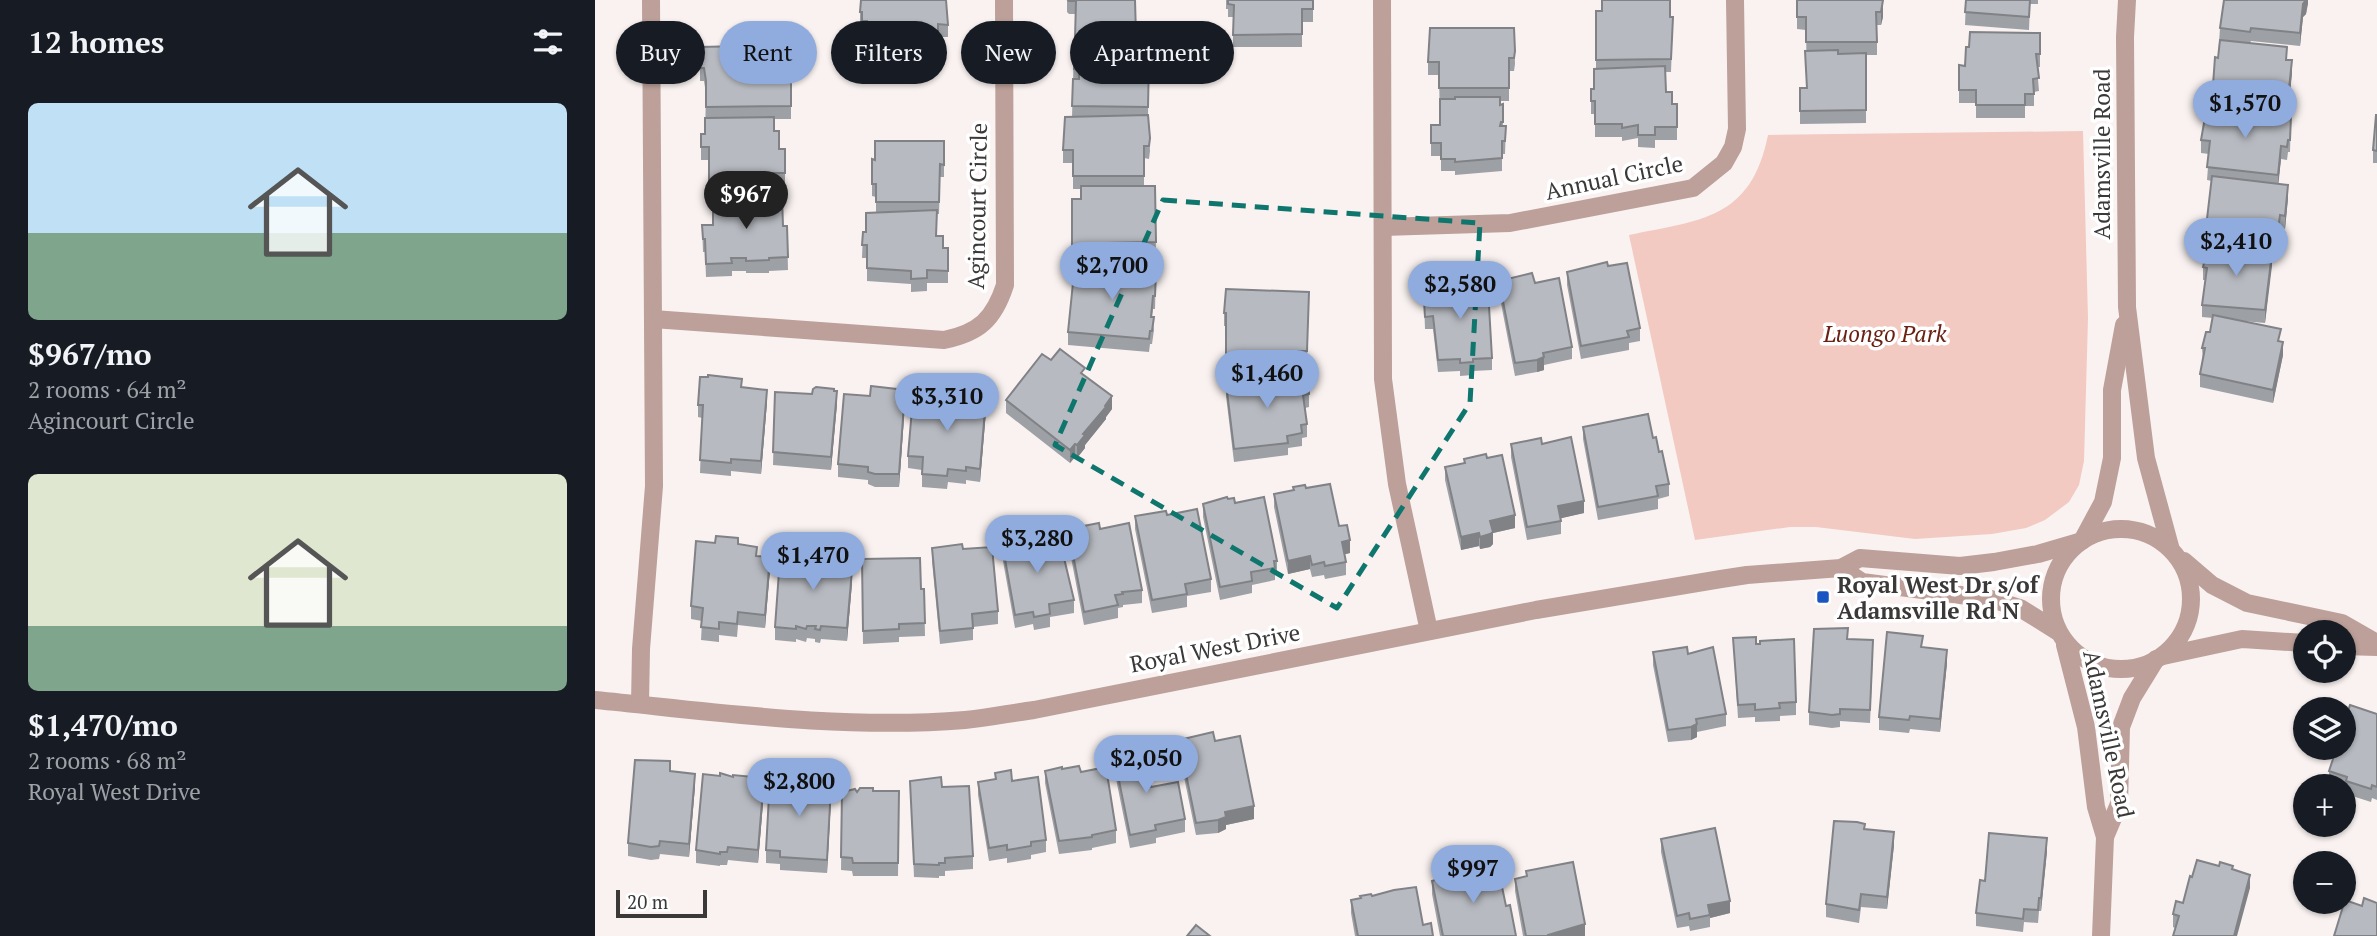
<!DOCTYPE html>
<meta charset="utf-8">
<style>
:root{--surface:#171b24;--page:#20242c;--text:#f1f3f6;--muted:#9ea1a6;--accent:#90acdf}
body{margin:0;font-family:"PT Serif",serif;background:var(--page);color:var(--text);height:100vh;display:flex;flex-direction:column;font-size:26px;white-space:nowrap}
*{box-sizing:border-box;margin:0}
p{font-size:23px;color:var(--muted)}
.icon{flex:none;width:38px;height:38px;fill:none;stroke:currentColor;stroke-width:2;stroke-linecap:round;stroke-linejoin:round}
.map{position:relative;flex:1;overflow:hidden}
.panel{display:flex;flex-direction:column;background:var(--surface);width:595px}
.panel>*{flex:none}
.hud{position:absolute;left:21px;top:21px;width:665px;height:63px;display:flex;gap:14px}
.controls{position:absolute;left:1698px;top:620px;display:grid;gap:14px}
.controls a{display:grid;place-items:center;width:63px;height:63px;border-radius:50%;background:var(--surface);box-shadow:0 2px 5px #0004;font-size:35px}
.scale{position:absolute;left:21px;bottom:18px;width:91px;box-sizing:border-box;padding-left:7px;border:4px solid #3b3938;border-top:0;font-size:19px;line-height:24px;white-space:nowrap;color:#3b3938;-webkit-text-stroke:5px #fff;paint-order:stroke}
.price{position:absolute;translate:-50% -60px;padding:0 16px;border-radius:24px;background:var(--accent);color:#111;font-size:23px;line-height:46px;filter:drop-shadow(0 2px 4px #0008)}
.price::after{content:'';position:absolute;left:50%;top:42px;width:21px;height:16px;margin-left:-10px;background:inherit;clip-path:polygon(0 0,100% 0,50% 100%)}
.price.on{background:#222;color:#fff}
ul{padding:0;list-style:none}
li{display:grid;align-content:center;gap:14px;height:371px;padding:0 28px}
li span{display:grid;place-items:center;height:217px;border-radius:10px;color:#555}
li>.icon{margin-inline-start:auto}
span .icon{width:126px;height:126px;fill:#fffc;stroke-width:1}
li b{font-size:30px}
h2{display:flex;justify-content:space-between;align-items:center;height:84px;padding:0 28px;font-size:30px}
.tag{padding:0 24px;border-radius:32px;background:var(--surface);box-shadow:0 2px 5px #0004;font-size:24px;line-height:63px}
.tag.on{background:var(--accent);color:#111}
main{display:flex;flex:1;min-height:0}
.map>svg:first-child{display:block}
.green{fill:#f2cac2}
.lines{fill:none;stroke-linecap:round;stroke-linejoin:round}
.minor{stroke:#bca099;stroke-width:18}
.wall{fill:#9da0a5}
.shaded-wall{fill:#808286}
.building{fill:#b7bac0;stroke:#808286;stroke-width:2}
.marked{fill:none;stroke:#0f766e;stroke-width:5;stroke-dasharray:14 9;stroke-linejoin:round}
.poi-dot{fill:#1956c2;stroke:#fff;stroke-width:2.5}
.labels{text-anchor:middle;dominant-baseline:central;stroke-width:7;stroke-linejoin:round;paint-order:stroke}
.street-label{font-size:23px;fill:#3b3938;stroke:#fff}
.park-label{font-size:23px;font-style:italic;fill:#6a2013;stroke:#fff}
.poi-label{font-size:23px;font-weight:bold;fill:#3b3938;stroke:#fff;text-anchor:start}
</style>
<main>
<section class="panel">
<h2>12 homes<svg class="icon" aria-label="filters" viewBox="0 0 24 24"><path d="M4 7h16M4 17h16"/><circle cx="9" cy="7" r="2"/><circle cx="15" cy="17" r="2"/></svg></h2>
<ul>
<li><span style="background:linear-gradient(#bfe0f5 60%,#7fa58c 0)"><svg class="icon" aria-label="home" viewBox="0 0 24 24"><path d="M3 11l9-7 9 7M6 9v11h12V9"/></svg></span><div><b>$967/mo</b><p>2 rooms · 64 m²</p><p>Agincourt Circle</p></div></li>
<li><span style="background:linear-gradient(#dfe7d0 70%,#7fa58c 0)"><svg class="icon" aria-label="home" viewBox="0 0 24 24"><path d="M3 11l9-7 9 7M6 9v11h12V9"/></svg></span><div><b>$1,470/mo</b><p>2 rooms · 68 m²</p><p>Royal West Drive</p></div></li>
</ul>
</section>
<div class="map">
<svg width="1782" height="936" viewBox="0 0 1782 936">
<rect width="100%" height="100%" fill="#f9f2f1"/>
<path class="green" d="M1488 131 1493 318 1489 461 1484 485 1474 502 1450 520 1431 528 1397 534 1320 539 1221 527H1195L1100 540 1034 235C1105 220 1156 220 1173 135Z"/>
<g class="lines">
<g class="minor">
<path d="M787 0 788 379 802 484 834 631"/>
<path d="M1532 0 1530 37 1532 307 1551 458 1576 550"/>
<path d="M788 227 915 223 1098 188 1129 163 1138 147 1142 129 1140 0"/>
<path d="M58 319 349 340C384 333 399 319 410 285L409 0"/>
<circle cx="1526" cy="599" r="70"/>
<path d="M1487 541 1508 502 1517 458V390L1529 325"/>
<path d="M1589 561 1617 585 1652 603 1747 623 1782 643"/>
<path d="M1246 568 1267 582 1396 599 1425 608 1462 631"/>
<path d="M1470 645 1491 727 1501 807 1510 837 1506 936"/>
<path d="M1748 646 1782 647"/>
<path d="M1568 656 1647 639 1710 643"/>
<path d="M0 700C122 712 247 730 370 720 393 718 416 713 439 710L941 610 1126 579 1152 575 1246 568 1265 558 1365 566 1399 562 1443 554 1484 542"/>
<path d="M45 704 46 649 59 486 56 0"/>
<path d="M1510 837 1524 804 1526 727 1537 698 1561 659"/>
</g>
</g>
<g class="wall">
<path d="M472 0H540L541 47 547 59H554L553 115 555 151 554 159 549 158V186H560L561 255H511V260H477V199H486V189H478V163H468V150L477 117 479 46H480L481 14H474L472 12Z"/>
<path d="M631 0H718V22H707V47H638V17H633V9H631Z"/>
<path d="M1202 0H1288V17L1286 25H1282V55H1271V123L1205 124V88H1212L1211 30 1202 29Z"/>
<path d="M1371 0H1443V4H1435L1434 30 1370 25Z"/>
<path d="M1713 0 1711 14 1708 17 1705 46 1656 41 1655 43 1692 60 1697 73 1693 115 1696 116 1695 152H1693L1692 160 1686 159 1683 184 1693 198 1690 229 1685 228 1681 257H1677L1670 323 1648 321 1686 342 1688 355 1678 403 1605 387V374L1608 360 1607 348 1615 332 1618 318 1607 317V305L1610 280H1608V267L1610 259V236L1617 181 1612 180 1614 154 1606 153V140L1617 107V99L1623 58 1625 28Z"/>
<path d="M1001 11 1078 17 1076 72H1070L1071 92 1077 104H1082V140H1060V148L1043 147V138L1027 141V137H1000V114H996V89H999L1001 69Z"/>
<path d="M265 12 353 25V37H343V63H272V34H267V25H265Z"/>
<path d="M919 28 920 64 919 71H914V101H905V105L908 104V126H911L910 154H907V171L860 175V171H846V156H836V125H845L844 75H833V62Z"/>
<path d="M1445 33V67H1442L1444 91 1439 92V106H1430V118H1381V103H1364V65L1370 66 1374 47Z"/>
<path d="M196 45V119H179V131L184 149H190V185H173V197L188 226H192L193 270 174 271V273H151V271H137V276L111 277 110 252H108L107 225H118V201H114V160H106V134H110L111 94 109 81H105V47Z"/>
<path d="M1782 115V163H1778V150Z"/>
<path d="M349 141V177H345L344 214H342V236L348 248H353V283H332V291L316 292V284L272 281V258H267L268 232H271L281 212V197L277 196V159L280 160Z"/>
<path d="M1013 266 1045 328V341L1034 343V350L986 359 972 285V272Z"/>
<path d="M522 270 561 273 560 309H558L557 317 559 330 557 344H555L554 352 473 345V332L490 274Z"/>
<path d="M836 280 858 282 870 288 897 358V370L878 371V375L865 376V371L843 372 838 329H830L829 301H836Z"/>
<path d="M904 281 940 283 977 347V359L949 365V370L942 372 920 376 904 293Z"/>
<path d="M714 292 712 364H703V375L714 394V407L710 408 712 424V437L707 438V446L693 448V455L639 462 631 396V383L681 377H669V372L631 371V326H629V313Z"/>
<path d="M456 360 490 376 517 409 511 417V419L490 445V448L482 458 480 457 475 463 411 413V400Z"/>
<path d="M147 387 172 402 166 474 136 471V476L105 473 107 418 103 417V405Z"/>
<path d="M239 391 242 404 236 470 178 465 180 392 217 394Z"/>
<path d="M345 399H350L391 411 385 482 371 480V484L353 482 352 489 327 487V470L313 468V456Z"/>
<path d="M310 403 304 487H280L273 484V480L243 477V464Z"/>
<path d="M988 427 1058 438 1064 452 1074 484V496L1063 499V509L1003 520 988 439Z"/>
<path d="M916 444H947L989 513 966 518V534L932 540 916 457Z"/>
<path d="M892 458 920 528 898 533V544L895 547 885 549 884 546 866 550 850 480V467L869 463V459Z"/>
<path d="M698 487 711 488 744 526 755 553 749 554 751 562V575L730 579 729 575 717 577 715 569 693 574 679 507V494L698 491Z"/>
<path d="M633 499 640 503 682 561V574H680V580L657 585V593L625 600 608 517V504Z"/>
<path d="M572 515 616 579V592L592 596V607L557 613 540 529V516Z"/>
<path d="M473 529H505L547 590V603L528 605V607L523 608V618L489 625 473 542Z"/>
<path d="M424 540H450L479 600V613L455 617V627L439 630 438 624 420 628 408 561V548L424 545Z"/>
<path d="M143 544 162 556 175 570 170 628 143 625 142 637 124 635V642L106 640 107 621 96 619V606Z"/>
<path d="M337 548 368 549 403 611V624L378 627V640L345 644 337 561Z"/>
<path d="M267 559 326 589H329L330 636 304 637V642L268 644Z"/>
<path d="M243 569 257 583 252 641 226 639 225 643 220 642V639L212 638 211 642 201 639V642L180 640V627Z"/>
<path d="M1138 638 1161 644 1201 702V715L1185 716V721L1160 722V717L1143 718Z"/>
<path d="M1253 639 1278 653 1275 723 1245 721V727L1237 728 1214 725V712Z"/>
<path d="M1328 647 1352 663 1345 732 1315 729 1314 733 1284 730V717Z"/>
<path d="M1058 652 1093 654 1131 714V726L1102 732V737L1096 740 1073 742 1058 665Z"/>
<path d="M1782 714V800L1777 798 1776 802 1751 794V789H1748V786H1740L1734 784V771Z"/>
<path d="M584 740 620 741 659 819 631 825V829L623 833 601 835 584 753Z"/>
<path d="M519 756 556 787 590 819V832L561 838V843L535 848 519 769Z"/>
<path d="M467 769 486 772 521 830V843L497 848V850L464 854 450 783V771Z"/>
<path d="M75 771 100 786 94 857 65 854 64 859 56 860 33 856V843Z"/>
<path d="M400 773 417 781 451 840V852L436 855V859L412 863V858L394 861 383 795V782L400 779Z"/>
<path d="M196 779 211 783 236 799 232 873 185 870V864L171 863V850Z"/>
<path d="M315 781 347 787 378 856V869L350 871V876H344V878L319 877Z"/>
<path d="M169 791 163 863 133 860 132 865H125V866L101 863V850Z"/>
<path d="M304 791 303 876H258L257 871 246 870 247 792Z"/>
<path d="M1270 829 1299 845 1292 909 1266 907 1264 923 1231 917V904Z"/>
<path d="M1066 839 1135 913 1115 918V927L1095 931 1094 926 1082 928 1066 852Z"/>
<path d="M1452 851 1446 911H1444L1443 923 1429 922 1428 932 1381 926V913L1390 881Z"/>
<path d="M1638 870 1655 888 1580 928 1578 927V914L1588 903 1597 877Z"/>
<path d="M931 871 990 936H928L920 891V879L931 877Z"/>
<path d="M837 881 911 906 921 936H845L837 894Z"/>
<path d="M777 896 828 925 838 936H760L756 913V900Z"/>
</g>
<g class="shaded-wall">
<path d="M1711 0H1713V4L1711 14 1708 17 1705 46V33L1708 4Z"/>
<path d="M1288 4V17L1286 25V12Z"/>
<path d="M1697 60V73L1692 120V107Z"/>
<path d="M1686 146V159L1683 188V175Z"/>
<path d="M1693 185V198L1690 229V216Z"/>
<path d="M1685 215V228L1681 257V245Z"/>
<path d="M1677 253V266L1670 323V310Z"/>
<path d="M1688 342V355L1678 403V390Z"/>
<path d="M949 357V370L942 372V360Z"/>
<path d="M172 390V402L166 474V461Z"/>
<path d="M310 390V403L304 487V474Z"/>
<path d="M242 391V404L236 470V457Z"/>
<path d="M517 396V409L511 417V419L490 445V448L482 458V445L488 434Z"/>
<path d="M391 398V411L385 482V469Z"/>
<path d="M480 444V457L475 463V450Z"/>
<path d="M989 501V513L963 519V506Z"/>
<path d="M920 515V528L898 533V544L895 547 885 549V537L895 521Z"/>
<path d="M884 533V546L866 550V537Z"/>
<path d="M755 540V553L747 555V542Z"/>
<path d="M715 556V569L693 574V561Z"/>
<path d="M175 557V570L170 628V615Z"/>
<path d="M257 570V583L252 641V628Z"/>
<path d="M1352 650V663L1345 732V719Z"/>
<path d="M1102 724V737L1096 740V727Z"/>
<path d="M100 774V786L94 857V844Z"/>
<path d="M169 778V791L163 863V850Z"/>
<path d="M236 786V799L232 873V860Z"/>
<path d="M659 806V819L631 825V829L623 833V820L630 812Z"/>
<path d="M1299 832V845L1292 909V897Z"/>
<path d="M1452 838V851L1446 911V898Z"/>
<path d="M1655 875V888L1642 936H1639Z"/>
<path d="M1135 901V913L1115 918 1113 905Z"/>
<path d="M990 924V936H953V935Z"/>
</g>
<g class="building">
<path d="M266 0H351L353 25 343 24V51L272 50V21H267V12H265Z"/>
<path d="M473 0H540L541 35 480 38 481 1H474Z"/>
<path d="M633 0H718V9H707V34L638 35 639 5 633 4Z"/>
<path d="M1007 0H1075V17H1078L1076 59 1001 60V11H1007Z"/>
<path d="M1202 0H1288L1286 12H1281L1282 42H1211V17H1202Z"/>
<path d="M1371 0H1435L1434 17 1370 12Z"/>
<path d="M1629 0H1711L1708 4 1705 33 1656 28 1655 32 1625 28Z"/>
<path d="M835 28H919L920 51 919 58H914V88H844V62H833Z"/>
<path d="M1375 32 1445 33V54H1441L1444 78 1438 79 1439 94H1430V105H1381V90H1364V65L1370 66 1371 47H1374Z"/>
<path d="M1625 40 1692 47 1691 60H1697L1692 107 1617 99 1620 57 1623 58Z"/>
<path d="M196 45V106L111 107V81L109 68H105V47Z"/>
<path d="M479 46 547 47V59H554L553 107 477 106 478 79H484V69H479Z"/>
<path d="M1243 50V54L1271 53V110L1205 111V88H1212L1210 51Z"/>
<path d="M1070 66 1071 92H1077V104H1082V127H1060V135H1043V125L1027 128V124H1000V101H996V89H999V69Z"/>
<path d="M860 97H905V105L908 104V122H906L905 126H911L910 141H907V158L860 162V159H846V143H836V125H845V99H860Z"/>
<path d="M1612 106 1696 116 1695 140H1693L1692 147 1686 146 1683 175 1612 167 1615 141 1606 140Z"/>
<path d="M553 115 555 138 554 146H549V176H478V150H468L470 117Z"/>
<path d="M1781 115H1782V151L1778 150Z"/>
<path d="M179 117V131H184V149H190V173H173V188L114 189V147H106V134H110V118Z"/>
<path d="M280 141H349V165L345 164 344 202H281V184H277V159L280 160Z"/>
<path d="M1617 176 1693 185 1690 216 1685 215 1681 245 1610 236Z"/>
<path d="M486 186H560L561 242 511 243V247H477V199H486Z"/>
<path d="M187 197 188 226H192L193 257 174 258V260L151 261V258H136L137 263 111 264 110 239H108L107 225H118V199Z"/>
<path d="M342 210 341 236H348V248H353V271L332 270V278L316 279V271L272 268V245H267L268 232H271V213Z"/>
<path d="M1611 245 1677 253 1670 310 1607 305 1612 268 1608 267 1612 251H1610Z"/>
<path d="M491 261 522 263 521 270 561 273 560 296H558L556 317H559L557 331H555L554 339 473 332 479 273 490 274Z"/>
<path d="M1012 262 1013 266 1032 263 1045 328 1032 331 1034 337 986 346 972 272Z"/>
<path d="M937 273 940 283 964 278 977 347 948 353 949 357 942 360 920 363 904 281Z"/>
<path d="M858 278V282H869L870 288 886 287V290L893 289 897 358 878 359V362L865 363V359L843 360 838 316 830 317 829 301H837L836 280Z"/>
<path d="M631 289 714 292 712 351H703V365L669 364 670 359 631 358V313H629Z"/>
<path d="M1618 315 1686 329 1683 341 1688 342 1678 390 1605 374 1610 348H1607L1611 332H1615Z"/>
<path d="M465 349 490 368 486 373 517 396 510 406 511 407 488 434 490 435 482 445 480 444 475 450 411 400 447 354 456 360Z"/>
<path d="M712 374 714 394 708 395 712 424 706 425 707 433 692 436 693 443 639 449 631 383Z"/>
<path d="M113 375 147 379 146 387 172 390 166 461 136 459V463L105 460 108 405H103L105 377H113Z"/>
<path d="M276 386 310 390 304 474H280L273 472V467L243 464 249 394 275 396Z"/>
<path d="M221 387 239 389V391H242L236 457 178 452 180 392 217 394 218 389Z"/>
<path d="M346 395H351L350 399H360V397L368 399 369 396 391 398 385 469 371 467V471L353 469 352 476 327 474 328 457 313 456 318 397 345 399Z"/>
<path d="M1053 414 1058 438 1061 437 1064 452 1067 451 1074 484 1061 486 1063 496 1003 507 988 427Z"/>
<path d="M976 437 989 501 963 506 966 521 932 527 916 444 946 438 947 444Z"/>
<path d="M891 454 892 458 907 455 920 515 895 521 898 532 895 534 885 537 884 533 866 537 850 467 870 463 869 459Z"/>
<path d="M735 484 744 526 752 525 755 540 747 542 751 562 730 566 729 562 717 565 715 556 693 561 679 494 699 490 698 487 710 485 711 488Z"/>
<path d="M632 497 633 499 639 498 640 503 669 497 682 561H679L680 568 656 572 657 581 625 587 608 504Z"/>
<path d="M602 509 616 579 590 584 592 594 557 600 540 516 571 511 572 515Z"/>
<path d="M504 523 505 529 534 523 547 590 527 592 528 594 520 595 523 605 489 612 473 529Z"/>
<path d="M121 536 143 538V544L162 547 161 556 175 557 170 615 143 612 142 624 124 622V629L106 627 108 608 96 606 101 541 120 543Z"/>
<path d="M449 536 450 540 464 537 479 600 454 604 455 614 439 617 438 612 420 615 408 548 424 545V540Z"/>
<path d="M367 544 368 549 397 547 403 611 377 614 378 628 345 631 337 548Z"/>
<path d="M219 550 243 551 242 569 257 570 252 628 226 626 225 630 220 629 221 626H212L211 629 201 626V629L180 627 185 558 201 559V555L219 557Z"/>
<path d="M325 558 326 589H329L330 623 304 624V629L268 631 267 559Z"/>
<path d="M1253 628 1252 639 1278 640 1275 710 1245 709V714L1237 715 1214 712 1219 629Z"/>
<path d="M1292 632 1328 636 1326 647 1352 650 1345 719 1315 716 1314 720 1284 717Z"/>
<path d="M1161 637V644H1165V641L1199 639 1201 702 1184 703 1185 708 1160 710V704L1143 705 1138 638Z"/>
<path d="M1092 647 1093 654 1118 647 1131 714 1101 719 1102 724 1096 727 1073 730 1058 652Z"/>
<path d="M1755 705 1782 714V787L1777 785 1776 789 1751 781 1752 777 1734 771 1742 747H1748V727Z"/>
<path d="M618 732 620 741 645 736 659 806 630 812 631 817 623 820 601 823 584 740Z"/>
<path d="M550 750 556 787 583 782 590 819 560 825 561 830 535 835 519 756Z"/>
<path d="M40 760 75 761V771L100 774 94 844 65 841 64 846 56 847 33 843Z"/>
<path d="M484 766 486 772 511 767 521 830 497 835V837L464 841 450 771 467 767V769Z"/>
<path d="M416 770 417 781 443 777 451 840 436 842V846L412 850V845L394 848 383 782 401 779 400 773Z"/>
<path d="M125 773 138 777V775L169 778 163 850 133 847 132 852H125V854L101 850 108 774 125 776Z"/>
<path d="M197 773 211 774V783L236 786 232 860 185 857V851L171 850 175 778 196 779Z"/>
<path d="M346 777 347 787 374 786 378 856 350 858V863H344V865L319 864 315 781Z"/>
<path d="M265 788H278V791H304L303 863H258L257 858 246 857 247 792 260 789 262 792Z"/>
<path d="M1239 821 1262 822 1270 824 1269 829 1299 832 1292 897 1266 894 1264 910 1231 904Z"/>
<path d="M1120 828 1135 901 1113 905 1115 915 1095 919 1094 913 1082 916 1066 839Z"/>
<path d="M1394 833 1452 838 1446 898H1444L1443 910 1429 909 1428 919 1381 913 1385 880 1390 881Z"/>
<path d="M1602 860 1624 866 1625 862 1638 866 1637 869 1655 875 1639 936H1578L1584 916 1578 914 1581 901 1588 903 1595 876 1597 877Z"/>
<path d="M978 862 990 924 953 935V936H931L920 879 932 876 931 871Z"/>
<path d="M903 868 911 906 915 905 921 936H848L837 881 858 875Z"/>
<path d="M821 887 828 925 836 923 838 936H763L756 900 766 898 765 896 776 894 777 896 799 890Z"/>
<path d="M1769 898 1782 903V936H1739L1750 900 1767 906Z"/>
<path d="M601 925 615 936H592Z"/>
</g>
<path class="marked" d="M568 200 885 223 875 403 742 608 460 445Z"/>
<rect class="poi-dot" x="1221" y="590" width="14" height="14" rx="3.5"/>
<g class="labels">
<g class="street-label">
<text transform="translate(1506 154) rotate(-90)">Adamsville Road</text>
<text transform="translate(1019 177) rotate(-12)">Annual Circle</text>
<text transform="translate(382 206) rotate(-89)">Agincourt Circle</text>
<text transform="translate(620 648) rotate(-11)">Royal West Drive</text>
<text transform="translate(1514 734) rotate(78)">Adamsville Road</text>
</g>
<g class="park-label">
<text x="1290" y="333">Luongo Park</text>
</g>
<g class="poi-label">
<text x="1242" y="584">Royal West Dr s/of<tspan x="1242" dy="26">Adamsville Rd N</tspan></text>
</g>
</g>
</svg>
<div class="controls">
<a><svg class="icon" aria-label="locate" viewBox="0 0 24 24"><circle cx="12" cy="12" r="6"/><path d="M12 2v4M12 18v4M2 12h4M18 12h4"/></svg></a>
<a><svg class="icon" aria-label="layers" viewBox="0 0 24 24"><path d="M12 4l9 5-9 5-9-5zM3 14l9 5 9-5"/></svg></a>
<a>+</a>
<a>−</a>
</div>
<div class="scale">20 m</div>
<b class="price" style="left:1650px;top:140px">$1,570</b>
<b class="price on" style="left:151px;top:231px">$967</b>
<b class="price" style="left:1641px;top:278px">$2,410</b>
<b class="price" style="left:517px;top:302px">$2,700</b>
<b class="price" style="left:865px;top:321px">$2,580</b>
<b class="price" style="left:672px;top:410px">$1,460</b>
<b class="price" style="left:352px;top:433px">$3,310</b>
<b class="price" style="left:442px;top:575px">$3,280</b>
<b class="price" style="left:218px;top:592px">$1,470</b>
<b class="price" style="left:551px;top:795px">$2,050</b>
<b class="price" style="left:204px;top:818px">$2,800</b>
<b class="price" style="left:878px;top:905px">$997</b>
<div class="hud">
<a class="tag">Buy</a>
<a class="tag on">Rent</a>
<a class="tag">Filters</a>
<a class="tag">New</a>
<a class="tag">Apartment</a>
</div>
</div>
</main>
